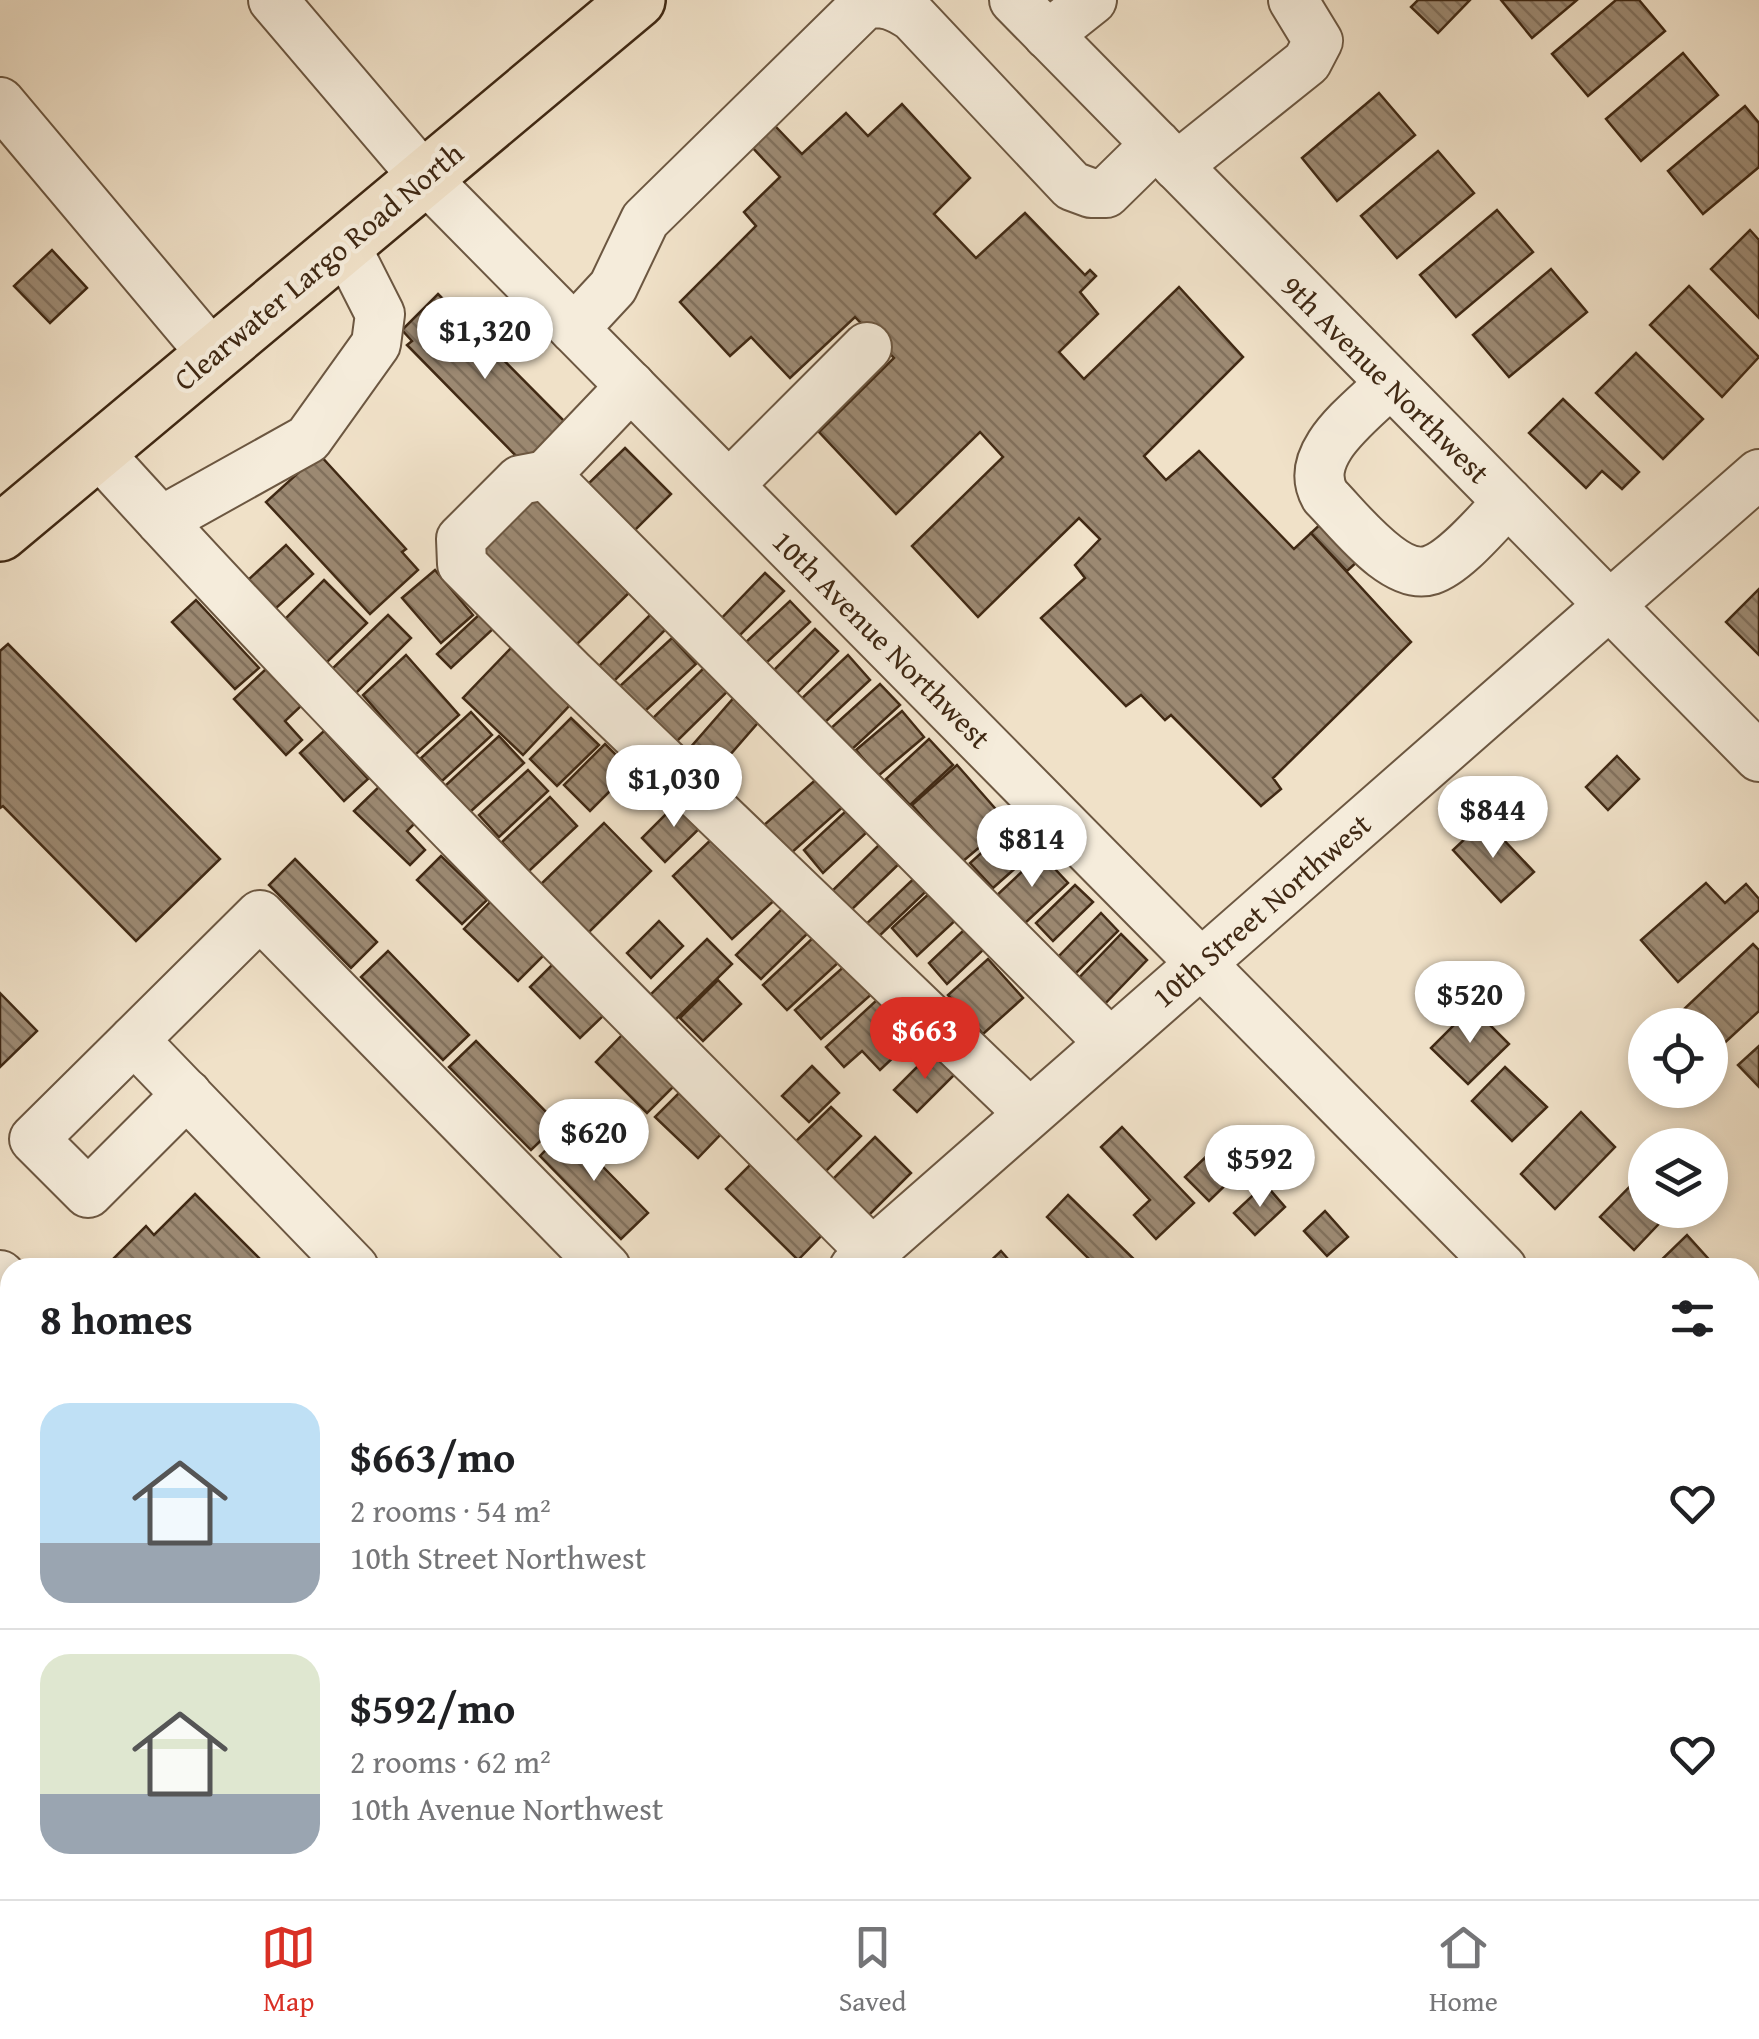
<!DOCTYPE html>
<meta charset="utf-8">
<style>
:root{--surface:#fff;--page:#f6f6f6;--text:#202124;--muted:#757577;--line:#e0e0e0;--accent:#d93025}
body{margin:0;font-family:"Gentium Book Plus",serif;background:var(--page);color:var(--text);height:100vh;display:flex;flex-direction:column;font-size:38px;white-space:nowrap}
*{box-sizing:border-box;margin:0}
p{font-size:32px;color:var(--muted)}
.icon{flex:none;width:55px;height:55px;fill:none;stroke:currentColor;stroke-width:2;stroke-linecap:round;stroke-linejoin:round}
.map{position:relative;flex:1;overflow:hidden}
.drawer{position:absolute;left:0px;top:1258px;width:1760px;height:642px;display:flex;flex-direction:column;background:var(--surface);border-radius:30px 30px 0 0;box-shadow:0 5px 15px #0003}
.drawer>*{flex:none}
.controls{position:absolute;left:1628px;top:1008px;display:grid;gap:20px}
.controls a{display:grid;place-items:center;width:100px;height:100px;border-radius:50%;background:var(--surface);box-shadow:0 5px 15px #0003;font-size:50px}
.price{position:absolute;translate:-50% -85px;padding:0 22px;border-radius:35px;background:#fff;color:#222;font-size:32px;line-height:65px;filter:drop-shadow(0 2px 5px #0008)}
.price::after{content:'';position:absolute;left:50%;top:60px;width:30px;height:22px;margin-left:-15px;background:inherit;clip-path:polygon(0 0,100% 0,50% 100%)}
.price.on{background:var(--accent);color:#fff}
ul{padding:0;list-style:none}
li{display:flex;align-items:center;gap:30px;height:250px;padding:0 40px}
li+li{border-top:2px solid var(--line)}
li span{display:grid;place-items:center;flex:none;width:280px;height:200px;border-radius:30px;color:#555}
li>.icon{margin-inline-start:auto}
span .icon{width:120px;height:120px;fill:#fffc;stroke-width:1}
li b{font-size:42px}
h2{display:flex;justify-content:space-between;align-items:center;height:120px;padding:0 40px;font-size:42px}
.tabs{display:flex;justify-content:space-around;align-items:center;height:140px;border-top:2px solid var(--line);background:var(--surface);font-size:28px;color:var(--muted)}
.tabs a{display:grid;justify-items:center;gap:5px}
.tabs .on{color:var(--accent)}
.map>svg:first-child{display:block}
.building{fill:url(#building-back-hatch);stroke:#402914;stroke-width:2.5}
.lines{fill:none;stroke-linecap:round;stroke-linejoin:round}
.minor-casing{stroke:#6c5741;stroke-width:52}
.major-casing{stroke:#402914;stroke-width:60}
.minor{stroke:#f5ecdb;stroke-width:48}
.major{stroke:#f0e1c8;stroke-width:55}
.labels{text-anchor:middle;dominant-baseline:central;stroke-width:9;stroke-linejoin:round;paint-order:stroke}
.street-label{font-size:30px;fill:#402914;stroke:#f5ecdb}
</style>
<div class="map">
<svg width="1759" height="1899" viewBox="0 0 1759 1899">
<defs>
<pattern id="building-back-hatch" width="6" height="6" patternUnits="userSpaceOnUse" patternTransform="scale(2.5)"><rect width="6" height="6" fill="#9c8972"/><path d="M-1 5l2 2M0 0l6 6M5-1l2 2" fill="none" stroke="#81705c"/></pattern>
</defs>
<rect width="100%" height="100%" fill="#f0e1c8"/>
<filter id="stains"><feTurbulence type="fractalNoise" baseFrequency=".002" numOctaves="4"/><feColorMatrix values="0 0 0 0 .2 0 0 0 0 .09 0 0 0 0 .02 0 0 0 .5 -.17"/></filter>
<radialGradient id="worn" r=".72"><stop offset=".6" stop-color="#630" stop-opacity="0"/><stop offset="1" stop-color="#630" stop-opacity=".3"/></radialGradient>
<g class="building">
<path d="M1418 0H1470L1438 33 1411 7Z"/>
<path d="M1501 0H1577L1532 38Z"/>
<path d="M1616 0H1639L1665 31 1588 96 1552 54Z"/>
<path d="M1683 53 1718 95 1641 161 1606 119Z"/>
<path d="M1379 93 1415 135 1337 201 1302 158Z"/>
<path d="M902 104 970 178 934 214 976 258 1025 213 1085 275 1090 270 1096 276 1080 292 1098 314 1059 352 1084 379 1179 287 1243 357 1144 456 1166 480 1199 451 1294 549 1311 533 1411 642 1273 778 1281 789 1261 806 1171 715 1165 720 1141 695 1126 706 1041 618 1085 578 1075 565 1100 539 1079 518 978 617 912 546 1003 457 980 432 896 514 819 432 894 358 855 317 790 378 751 337 730 356 680 302 756 226 744 212 780 177 752 147 775 126 802 154 846 113 868 136Z"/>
<path d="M1745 106 1759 123V167L1703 214 1668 171Z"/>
<path d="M1438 151 1474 193 1397 258 1361 216Z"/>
<path d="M1497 210 1533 252 1456 317 1420 275Z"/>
<path d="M1750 230 1759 240V318L1711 269Z"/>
<path d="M52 250 87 288 50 323 14 286Z"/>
<path d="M1551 269 1587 312 1509 377 1473 335Z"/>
<path d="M1689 286 1759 357 1722 397 1650 325Z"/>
<path d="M438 294 573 430 536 466 526 455 520 460 407 345 412 341 402 330Z"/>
<path d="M1636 353 1703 419 1663 459 1596 393Z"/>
<path d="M1563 399 1639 472 1622 489 1602 471 1586 488 1529 433Z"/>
<path d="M625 448 671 494 632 533 586 486Z"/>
<path d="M319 454 406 549 402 552 418 570 370 614 266 502Z"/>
<path d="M536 482 638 584 572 649 470 547Z"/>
<path d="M1345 501 1381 540 1347 571 1311 533Z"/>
<path d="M286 545 313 574 275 609 248 580Z"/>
<path d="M435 570 473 615 441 643 402 598Z"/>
<path d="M765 573 784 591 734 641 716 624Z"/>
<path d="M324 580 367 623 325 664 283 621Z"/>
<path d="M1759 589V655L1726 622Z"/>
<path d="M196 600 259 668 235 689 172 622Z"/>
<path d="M790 601 810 622 765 664 745 643Z"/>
<path d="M654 611 669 626 612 683 597 668Z"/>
<path d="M481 613 494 628 451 668 437 654Z"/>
<path d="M388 615 411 638 355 694 332 669Z"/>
<path d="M815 629 838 651 794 696 771 673Z"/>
<path d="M672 638 696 664 644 712 620 686Z"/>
<path d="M8 644 220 859 136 941 3 806 0 808V651Z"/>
<path d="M511 648 570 705 523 755 463 698Z"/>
<path d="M406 655 459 715 415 755 363 695Z"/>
<path d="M848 655 870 680 822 725 799 701Z"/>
<path d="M715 657 738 681 671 747 648 723Z"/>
<path d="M266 669 301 706 285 721 302 740 286 755 234 699Z"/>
<path d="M880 684 900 705 850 751 830 729Z"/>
<path d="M737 694 763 717 709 779 683 756Z"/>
<path d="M902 711 924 737 878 776 856 750Z"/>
<path d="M471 712 492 735 442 781 421 758Z"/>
<path d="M571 718 599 745 557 786 530 759Z"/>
<path d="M324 731 368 779 344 801 300 753Z"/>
<path d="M499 736 524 763 470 812 445 786Z"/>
<path d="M929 739 953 765 910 805 886 779Z"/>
<path d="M605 744 631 770 590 811 564 785Z"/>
<path d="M1617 756 1639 779 1608 810 1586 787Z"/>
<path d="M957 765 1008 823 962 862 912 805Z"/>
<path d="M828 769 854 797 790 854 764 825Z"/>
<path d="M528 770 548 791 499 837 479 815Z"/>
<path d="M385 781 422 816 407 831 425 850 410 865 354 811Z"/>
<path d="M550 797 577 826 529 871 502 842Z"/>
<path d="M683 797 706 822 665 862 642 838Z"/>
<path d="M847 810 866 833 823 873 804 850Z"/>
<path d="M1485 820 1534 872 1501 902 1453 850Z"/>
<path d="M604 823 651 871 587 934 539 886Z"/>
<path d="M1008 829 1030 855 993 888 970 863Z"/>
<path d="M719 832 779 896 732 939 673 876Z"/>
<path d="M884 840 903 860 847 914 829 894Z"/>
<path d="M1041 854 1068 883 1023 925 996 896Z"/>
<path d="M441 856 487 900 462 924 417 880Z"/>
<path d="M295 859 377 942 351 968 269 885Z"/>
<path d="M928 865 940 878 874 941 863 927Z"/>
<path d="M1706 883 1725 903 1746 884 1759 899V910L1678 982 1641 940Z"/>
<path d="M1075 885 1093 902 1053 941 1036 923Z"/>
<path d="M934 889 959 917 917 956 892 928Z"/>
<path d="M495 897 549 950 518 981 464 929Z"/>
<path d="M786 905 811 930 761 979 736 955Z"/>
<path d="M1101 913 1118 931 1074 975 1057 958Z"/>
<path d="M659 921 683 946 651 978 627 953Z"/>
<path d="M964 930 983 950 947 984 929 963Z"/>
<path d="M1121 934 1147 960 1099 1010 1073 984Z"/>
<path d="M816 935 840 961 787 1010 763 985Z"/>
<path d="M707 939 732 964 672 1023 647 998Z"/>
<path d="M1753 944 1759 950V1011L1719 1048 1710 1039V1025H1697L1683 1010Z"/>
<path d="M388 951 469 1035 443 1060 361 977Z"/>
<path d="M988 959 1023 998 983 1034 948 995Z"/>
<path d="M554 963 605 1014 580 1038 530 987Z"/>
<path d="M848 963 874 992 821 1039 795 1010Z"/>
<path d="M718 980 741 1004 703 1041 680 1018Z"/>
<path d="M0 993 37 1031 0 1067Z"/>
<path d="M878 999 914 1038 880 1070 862 1051 844 1067 826 1047Z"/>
<path d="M1472 1007 1509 1044 1468 1084 1431 1048Z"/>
<path d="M623 1034 674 1086 647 1113 596 1062Z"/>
<path d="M476 1041 558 1124 531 1150 449 1067Z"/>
<path d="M1759 1046V1087L1738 1065Z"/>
<path d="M933 1051 956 1073 917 1112 894 1090Z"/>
<path d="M812 1066 839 1093 809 1122 782 1096Z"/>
<path d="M1505 1067 1547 1107 1512 1141 1472 1101Z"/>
<path d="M679 1093 721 1134 698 1158 655 1117Z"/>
<path d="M831 1107 861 1136 823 1174 793 1144Z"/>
<path d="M1581 1112 1615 1147 1555 1209 1521 1174Z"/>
<path d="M1122 1127 1194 1203 1156 1239 1134 1215 1150 1200 1101 1147Z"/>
<path d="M566 1129 648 1213 621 1239 540 1156Z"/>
<path d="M875 1137 911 1173 866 1218 830 1182Z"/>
<path d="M1217 1146 1241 1170 1209 1201 1185 1177Z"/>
<path d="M754 1161 826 1231 798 1260 726 1189Z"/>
<path d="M1645 1171V1210H1672L1634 1250 1600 1217Z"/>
<path d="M1265 1184 1285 1207 1255 1235 1234 1213Z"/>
<path d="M195 1194 269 1268H121L113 1259 146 1226 154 1235Z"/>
<path d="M1068 1195 1143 1268H1098L1047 1217Z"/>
<path d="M1325 1211 1348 1237 1327 1256 1304 1231Z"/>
<path d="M1687 1235 1714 1265 1711 1268H1653Z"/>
<path d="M1001 1251 1016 1268H983Z"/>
<path d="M1755 1278 1759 1282V1329L1750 1337V1283Z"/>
<path d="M0 1393 10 1403V1452L0 1462Z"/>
<path d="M1759 1696V1755L1750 1746V1704Z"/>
<path d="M74 1890H135L126 1899H83Z"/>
<path d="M293 1890H360L369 1899H302Z"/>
<path d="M419 1890H476L485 1899H410Z"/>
<path d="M726 1890H876L885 1899H736Z"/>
<path d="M1520 1890H1596L1600 1895 1595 1899H1510Z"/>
</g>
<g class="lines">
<g class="minor-casing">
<g id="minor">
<path d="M273 0 423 176 1502 1268"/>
<path d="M1014 0 1759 757"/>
<path d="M1048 35 1092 0"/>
<path d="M0 102 212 354"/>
<path d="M1177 166 1307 62 1318 41 1293 0"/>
<path d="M574 329 613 287 645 220 865 4C885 1 896 6 913 17L1072 186 1091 193H1106L1156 144"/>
<path d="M1390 383C1362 412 1301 453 1325 496 1349 520 1395 582 1431 570 1456 562 1489 521 1508 502"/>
<path d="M631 386 546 475 1110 1043"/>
<path d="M97 451C346 726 610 989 872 1252"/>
<path d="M546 475 520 480 461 539 462 564 571 673 1029 1113"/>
<path d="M729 485 867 347"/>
<path d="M161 521 308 439 376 344 380 314 344 243"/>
<path d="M134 1040 34 1139 88 1193 187 1094"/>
<path d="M354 1268 134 1040 260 915 606 1268"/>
<path d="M854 1268 1759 474"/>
<path d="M0 1275 10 1285"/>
<path d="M1750 1519 1759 1528"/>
<path d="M605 1890 614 1899"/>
<path d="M977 1890 987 1899"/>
<path d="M1398 1890 1407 1899"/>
<path d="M178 1899 189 1890"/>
<path d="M1120 1899 1121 1890"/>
</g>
</g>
<g class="major-casing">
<path id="major" d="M0 533 637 0"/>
</g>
<use href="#minor" class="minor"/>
<use href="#major" class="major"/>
</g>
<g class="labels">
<g class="street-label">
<text transform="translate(318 266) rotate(-40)">Clearwater Largo Road North</text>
<text transform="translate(1386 379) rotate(45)">9th Avenue Northwest</text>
<text transform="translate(882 639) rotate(45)">10th Avenue Northwest</text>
<text transform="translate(1261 910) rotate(-41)">10th Street Northwest</text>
</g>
</g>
<rect width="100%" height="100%" filter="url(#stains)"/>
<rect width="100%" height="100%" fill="url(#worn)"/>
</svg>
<div class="controls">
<a><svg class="icon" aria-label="locate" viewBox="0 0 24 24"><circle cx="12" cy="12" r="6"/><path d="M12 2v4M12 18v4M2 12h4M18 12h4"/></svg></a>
<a><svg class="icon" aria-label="layers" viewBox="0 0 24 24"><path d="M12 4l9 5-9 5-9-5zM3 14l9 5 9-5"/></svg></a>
</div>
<b class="price" style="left:485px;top:382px">$1,320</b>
<b class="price" style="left:674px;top:830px">$1,030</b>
<b class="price" style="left:1493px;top:861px">$844</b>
<b class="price" style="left:1032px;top:890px">$814</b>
<b class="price" style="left:1470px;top:1046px">$520</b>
<b class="price on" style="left:925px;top:1082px">$663</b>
<b class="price" style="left:594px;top:1184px">$620</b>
<b class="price" style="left:1260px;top:1210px">$592</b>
<section class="drawer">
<h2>8 homes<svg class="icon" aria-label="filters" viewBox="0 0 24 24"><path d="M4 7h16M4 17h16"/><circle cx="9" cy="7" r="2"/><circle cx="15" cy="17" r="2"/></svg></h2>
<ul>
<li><span style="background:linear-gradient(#bfe0f5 70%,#9aa5b1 0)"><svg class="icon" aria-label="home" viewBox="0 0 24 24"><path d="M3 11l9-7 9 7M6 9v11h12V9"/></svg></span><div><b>$663/mo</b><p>2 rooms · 54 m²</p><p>10th Street Northwest</p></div><svg class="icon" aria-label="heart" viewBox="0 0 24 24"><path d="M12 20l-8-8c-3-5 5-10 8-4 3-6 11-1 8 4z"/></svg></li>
<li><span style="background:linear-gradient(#dfe7d0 70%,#9aa5b1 0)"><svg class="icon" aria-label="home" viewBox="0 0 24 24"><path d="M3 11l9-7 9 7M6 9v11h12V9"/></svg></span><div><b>$592/mo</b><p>2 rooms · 62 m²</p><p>10th Avenue Northwest</p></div><svg class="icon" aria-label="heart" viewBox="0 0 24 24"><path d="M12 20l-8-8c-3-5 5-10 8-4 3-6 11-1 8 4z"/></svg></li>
</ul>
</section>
</div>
<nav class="tabs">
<a class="on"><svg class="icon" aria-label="map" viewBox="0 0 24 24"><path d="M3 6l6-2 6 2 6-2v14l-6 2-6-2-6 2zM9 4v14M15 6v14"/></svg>Map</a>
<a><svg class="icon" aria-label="saved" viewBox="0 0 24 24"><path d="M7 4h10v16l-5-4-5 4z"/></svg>Saved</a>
<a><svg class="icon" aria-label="home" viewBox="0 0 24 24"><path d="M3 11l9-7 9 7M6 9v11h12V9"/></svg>Home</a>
</nav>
